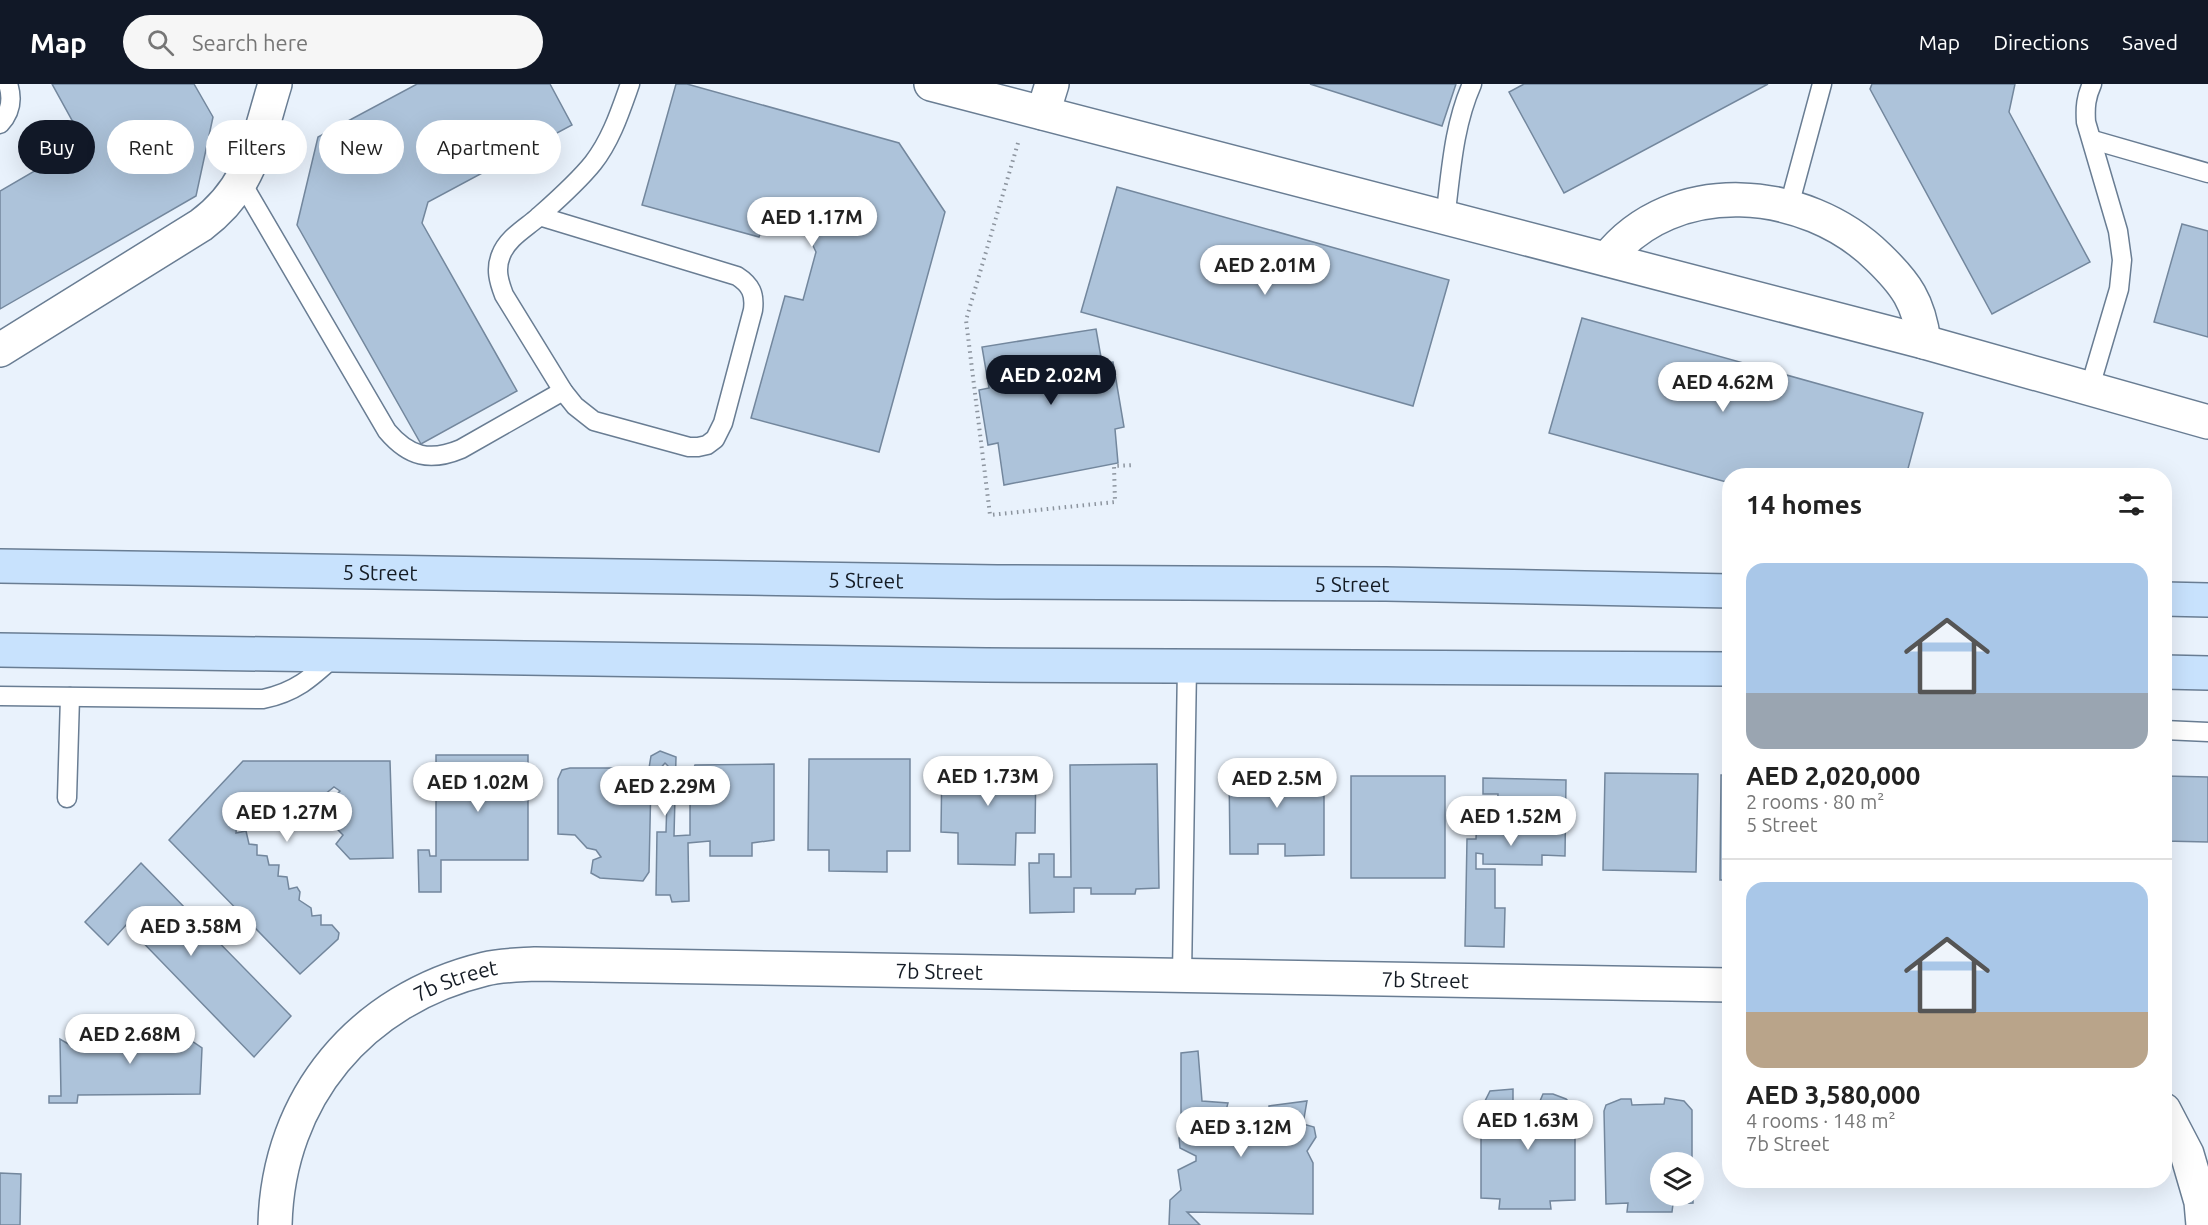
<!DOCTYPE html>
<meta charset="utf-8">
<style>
:root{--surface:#fff;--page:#f6f6f6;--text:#222;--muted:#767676;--line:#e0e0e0;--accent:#111827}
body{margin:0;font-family:Ubuntu,sans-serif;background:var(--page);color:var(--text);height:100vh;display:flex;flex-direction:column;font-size:22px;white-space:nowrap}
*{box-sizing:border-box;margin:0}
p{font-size:20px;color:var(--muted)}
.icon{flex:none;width:33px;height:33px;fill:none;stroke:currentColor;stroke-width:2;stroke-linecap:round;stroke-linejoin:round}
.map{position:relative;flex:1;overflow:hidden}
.sheet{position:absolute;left:1722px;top:384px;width:450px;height:720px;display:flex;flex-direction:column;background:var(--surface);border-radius:24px;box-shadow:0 6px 24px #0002}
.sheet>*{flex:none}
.banner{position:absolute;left:18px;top:36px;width:570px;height:54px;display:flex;gap:12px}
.tools{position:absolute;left:1650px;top:1068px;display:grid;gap:12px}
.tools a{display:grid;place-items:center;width:54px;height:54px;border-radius:50%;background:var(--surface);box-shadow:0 6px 24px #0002;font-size:30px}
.price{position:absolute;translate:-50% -51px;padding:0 14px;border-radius:21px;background:#fff;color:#222;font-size:20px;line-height:39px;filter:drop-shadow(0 2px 3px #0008)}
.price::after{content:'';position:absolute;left:50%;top:36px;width:18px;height:14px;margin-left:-9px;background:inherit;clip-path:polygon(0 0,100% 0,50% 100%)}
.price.active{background:var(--accent);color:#fff}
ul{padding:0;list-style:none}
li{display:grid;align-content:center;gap:12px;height:318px;padding:0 24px}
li+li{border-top:2px solid var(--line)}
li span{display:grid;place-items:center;height:186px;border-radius:18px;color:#555}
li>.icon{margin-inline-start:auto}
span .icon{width:108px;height:108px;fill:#fffc;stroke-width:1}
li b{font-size:26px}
h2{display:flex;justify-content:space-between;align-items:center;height:72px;padding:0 24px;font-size:26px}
.chip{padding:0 21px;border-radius:27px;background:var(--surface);box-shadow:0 6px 24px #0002;font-size:21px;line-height:54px}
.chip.active{background:var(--accent);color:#fff}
header{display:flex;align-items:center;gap:36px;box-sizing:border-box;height:84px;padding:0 30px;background:var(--accent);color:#fff}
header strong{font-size:28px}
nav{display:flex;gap:33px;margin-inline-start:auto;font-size:21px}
.search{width:420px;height:54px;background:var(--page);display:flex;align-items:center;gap:15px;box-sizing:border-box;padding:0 21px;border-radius:33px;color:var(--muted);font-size:22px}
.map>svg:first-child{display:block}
.building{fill:#adc3da;stroke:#73879d;stroke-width:1.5}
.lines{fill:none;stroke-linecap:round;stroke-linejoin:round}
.lane-casing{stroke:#697d93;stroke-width:21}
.street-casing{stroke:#697d93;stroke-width:36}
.secondary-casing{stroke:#697d93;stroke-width:36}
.path{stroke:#8c949e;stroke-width:4;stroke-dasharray:1.5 4.5;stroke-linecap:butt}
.lane{stroke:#fff;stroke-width:18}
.street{stroke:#fff;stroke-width:33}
.secondary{stroke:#c8e2fd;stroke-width:33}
.labels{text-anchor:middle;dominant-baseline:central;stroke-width:4.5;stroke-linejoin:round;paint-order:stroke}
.street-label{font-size:21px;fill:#141b24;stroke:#fefefe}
</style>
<header>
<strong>Map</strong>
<div class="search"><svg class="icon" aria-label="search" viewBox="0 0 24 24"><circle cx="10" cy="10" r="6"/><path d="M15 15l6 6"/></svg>Search here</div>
<nav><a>Map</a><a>Directions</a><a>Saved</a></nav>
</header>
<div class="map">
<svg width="2208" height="1141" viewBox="0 0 2208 1141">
<rect width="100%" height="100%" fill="#e9f2fc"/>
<g class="building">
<path d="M52 0H194L213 33 196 112 0 225V107L69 67 74 40Z"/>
<path d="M417 0H550L572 41 428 118 422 139 517 307 421 360 297 141 318 53Z"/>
<path d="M676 0H687L899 59 945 128 879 368 751 334 785 212 803 216 816 168 805 145 765 134 759 153 642 121Z"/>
<path d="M1310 0H1456L1442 42Z"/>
<path d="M1524 0H1768L1564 109 1509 8Z"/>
<path d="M1872 0H2015L2009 28 2090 178 1992 230 1870 5Z"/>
<path d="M1117 103 1449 196 1413 322 1081 228Z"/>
<path d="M2182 140 2208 147V253L2154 238Z"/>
<path d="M1582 234 1923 329 1906 392H1730V399L1549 349Z"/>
<path d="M1096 245 1102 279 1113 278 1124 343 1115 345 1118 379 1004 401 998 359 988 361 979 306 989 304 982 263Z"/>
<path d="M660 667 676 673 674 752 690 751V693L695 681 774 680V756L752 759V772H710V757L688 759 689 817 672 818 670 811H656L657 748H666L668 682 665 679 651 695 649 788 643 797 600 794 591 789 593 776 601 773 596 766 587 764 575 751 558 750V695L562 686 570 684H649L651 672Z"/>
<path d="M436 671H528V776H441V808H419L418 766H429L430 772H436Z"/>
<path d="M942 674 1036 676 1035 749H1016L1015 781 958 780V749L941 748Z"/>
<path d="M809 675H910V767H887V788L829 787V766H808Z"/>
<path d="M243 677H390L393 774 350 775 336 760 343 751 336 744 342 737 333 732 341 718 335 712 340 707 334 703 309 723 299 724 291 720 282 726 278 718 271 724 262 723V719L255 715 240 730 228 729 226 736 237 737 236 749 246 747 249 760 257 761V771L267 772 269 781H279L278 792 287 793 289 805 297 803 300 808 299 816 311 824 312 832 321 831V841H332L339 849 338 855 300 890 169 756Z"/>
<path d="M1157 680 1159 804 1136 805 1135 810H1091V804H1074V828L1030 829 1029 779H1039V770H1054V793H1071L1070 681Z"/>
<path d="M1324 682V771L1285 772V760H1258V770H1230L1229 683Z"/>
<path d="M1605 689 1698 690 1696 788 1603 786Z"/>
<path d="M1721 691H1730V796H1720Z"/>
<rect x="1351" y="692" width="94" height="102"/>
<path d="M2164 692 2208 693V758L2164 757Z"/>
<path d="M1483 694 1566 696 1565 772 1542 771V781L1483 780V770L1476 769V785H1495V824H1505L1504 863 1465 862 1467 755H1476L1477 730H1497L1498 710H1483Z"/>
<path d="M141 779 291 932 254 973 126 841 108 861 85 838Z"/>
<path d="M141 942H157L154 953 157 957 162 948 168 947 170 953 182 942 190 949 192 957 202 964 200 1010 78 1011 77 1019H49V1012H61L60 955 70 961 76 955 87 953 89 960 98 955V947L110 949 115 943 126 945 134 949Z"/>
<path d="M1198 967 1202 1017 1228 1019 1225 1030 1227 1043 1241 1032 1247 1034 1269 1036V1022L1307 1017 1303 1040 1314 1043 1316 1053 1307 1067 1313 1079V1130L1187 1128 1200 1141H1169L1170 1116 1181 1106 1178 1086 1196 1077V1072L1180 1064 1179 1054 1185 1044 1187 1030 1181 1029V969Z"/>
<path d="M1513 1005V1017H1540L1543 1010H1553L1566 1015 1575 1024V1116L1550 1117 1551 1125H1499L1500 1115 1481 1114V1025L1490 1007Z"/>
<path d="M1665 1014 1684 1017 1692 1026V1078H1660V1112H1693V1119L1673 1120 1672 1128H1627L1628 1119 1606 1120 1604 1027 1606 1021 1621 1015H1631L1632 1021 1664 1020Z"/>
<path d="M0 1089 21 1090 20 1141H0Z"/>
</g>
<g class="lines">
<g class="lane-casing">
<g id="lane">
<path d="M0 40C11 28 13 15 8 0"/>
<path d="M2093 56 2208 89"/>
<path d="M242 99 387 347C409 373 430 378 461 365L563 307"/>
<path d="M1789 122 1822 0"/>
<path d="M539 132 737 192C751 201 755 210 753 226L723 339 715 355 707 361 698 363H689L594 337 575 322 563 307 504 211C499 198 495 185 501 171 507 155 524 145 536 135 555 118 577 99 593 79 611 56 620 28 630 0"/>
<path d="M1445 135C1451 89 1453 43 1472 0"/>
<path d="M2090 303 2119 205 2122 176 2118 147 2086 38C2085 23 2086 13 2092 0"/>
<path d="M0 612 263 615C296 608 311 594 335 572"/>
<path d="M2164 646 2208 648"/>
<path d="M67 714 70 613"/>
<path d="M1182 891 1187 582"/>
</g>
</g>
<g class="street-casing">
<g id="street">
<path d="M931 0 1924 258 2208 338"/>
<path d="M1043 29 1052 0"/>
<path d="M1607 175C1673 91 1806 102 1878 173 1906 200 1919 218 1924 258"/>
<path d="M0 266 201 141C252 103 257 58 275 0"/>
<path d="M2164 1026 2187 1070 2201 1118 2203 1141"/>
<path id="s1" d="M275 1141C278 1013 361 915 485 885 501 881 519 881 535 880L1730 901"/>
</g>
</g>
<g class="secondary-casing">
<g id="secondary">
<path id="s2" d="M0 482 997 498 1386 500 1730 507"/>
<path d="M2164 515 2208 516"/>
<path d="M0 566 986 581 1730 585"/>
<path d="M2164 588 2208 589"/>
</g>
</g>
<path class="path" d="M1018 59 966 236 990 431 1115 418 1114 382 1135 381"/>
<use href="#lane" class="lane"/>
<use href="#street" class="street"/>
<use href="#secondary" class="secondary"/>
</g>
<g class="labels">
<g class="street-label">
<text stroke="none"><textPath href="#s2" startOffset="380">5 Street</textPath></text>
<text stroke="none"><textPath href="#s2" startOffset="866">5 Street</textPath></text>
<text stroke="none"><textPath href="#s2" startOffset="1352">5 Street</textPath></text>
<text stroke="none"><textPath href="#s1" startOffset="812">7b Street</textPath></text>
<text stroke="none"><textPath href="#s1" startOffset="1298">7b Street</textPath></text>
<text stroke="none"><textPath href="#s1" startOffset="326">7b Street</textPath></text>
</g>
</g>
</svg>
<div class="tools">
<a><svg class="icon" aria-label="layers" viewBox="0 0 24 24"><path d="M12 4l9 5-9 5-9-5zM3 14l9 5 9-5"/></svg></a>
</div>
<b class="price" style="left:812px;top:164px">AED 1.17M</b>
<b class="price" style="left:1265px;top:212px">AED 2.01M</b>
<b class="price active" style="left:1051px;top:322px">AED 2.02M</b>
<b class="price" style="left:1723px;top:329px">AED 4.62M</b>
<b class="price" style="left:988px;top:723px">AED 1.73M</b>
<b class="price" style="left:1277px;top:725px">AED 2.5M</b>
<b class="price" style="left:478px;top:729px">AED 1.02M</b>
<b class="price" style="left:665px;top:733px">AED 2.29M</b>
<b class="price" style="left:287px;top:759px">AED 1.27M</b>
<b class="price" style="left:1511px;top:763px">AED 1.52M</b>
<b class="price" style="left:191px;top:873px">AED 3.58M</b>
<b class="price" style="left:130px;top:981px">AED 2.68M</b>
<b class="price" style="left:1528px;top:1067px">AED 1.63M</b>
<b class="price" style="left:1241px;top:1074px">AED 3.12M</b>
<div class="banner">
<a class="chip active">Buy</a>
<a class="chip">Rent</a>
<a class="chip">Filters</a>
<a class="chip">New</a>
<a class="chip">Apartment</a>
</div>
<section class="sheet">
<h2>14 homes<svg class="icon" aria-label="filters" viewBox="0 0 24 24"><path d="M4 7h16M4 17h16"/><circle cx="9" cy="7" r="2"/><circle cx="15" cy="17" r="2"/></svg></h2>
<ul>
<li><span style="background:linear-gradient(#a9c7e8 70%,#9aa5b1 0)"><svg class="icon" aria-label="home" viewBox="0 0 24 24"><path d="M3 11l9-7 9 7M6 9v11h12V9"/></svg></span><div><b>AED 2,020,000</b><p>2 rooms · 80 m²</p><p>5 Street</p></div></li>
<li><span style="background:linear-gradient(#a9c7e8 70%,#b9a48a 0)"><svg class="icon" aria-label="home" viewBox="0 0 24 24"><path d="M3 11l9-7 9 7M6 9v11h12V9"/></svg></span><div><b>AED 3,580,000</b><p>4 rooms · 148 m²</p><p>7b Street</p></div></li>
</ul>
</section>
</div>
